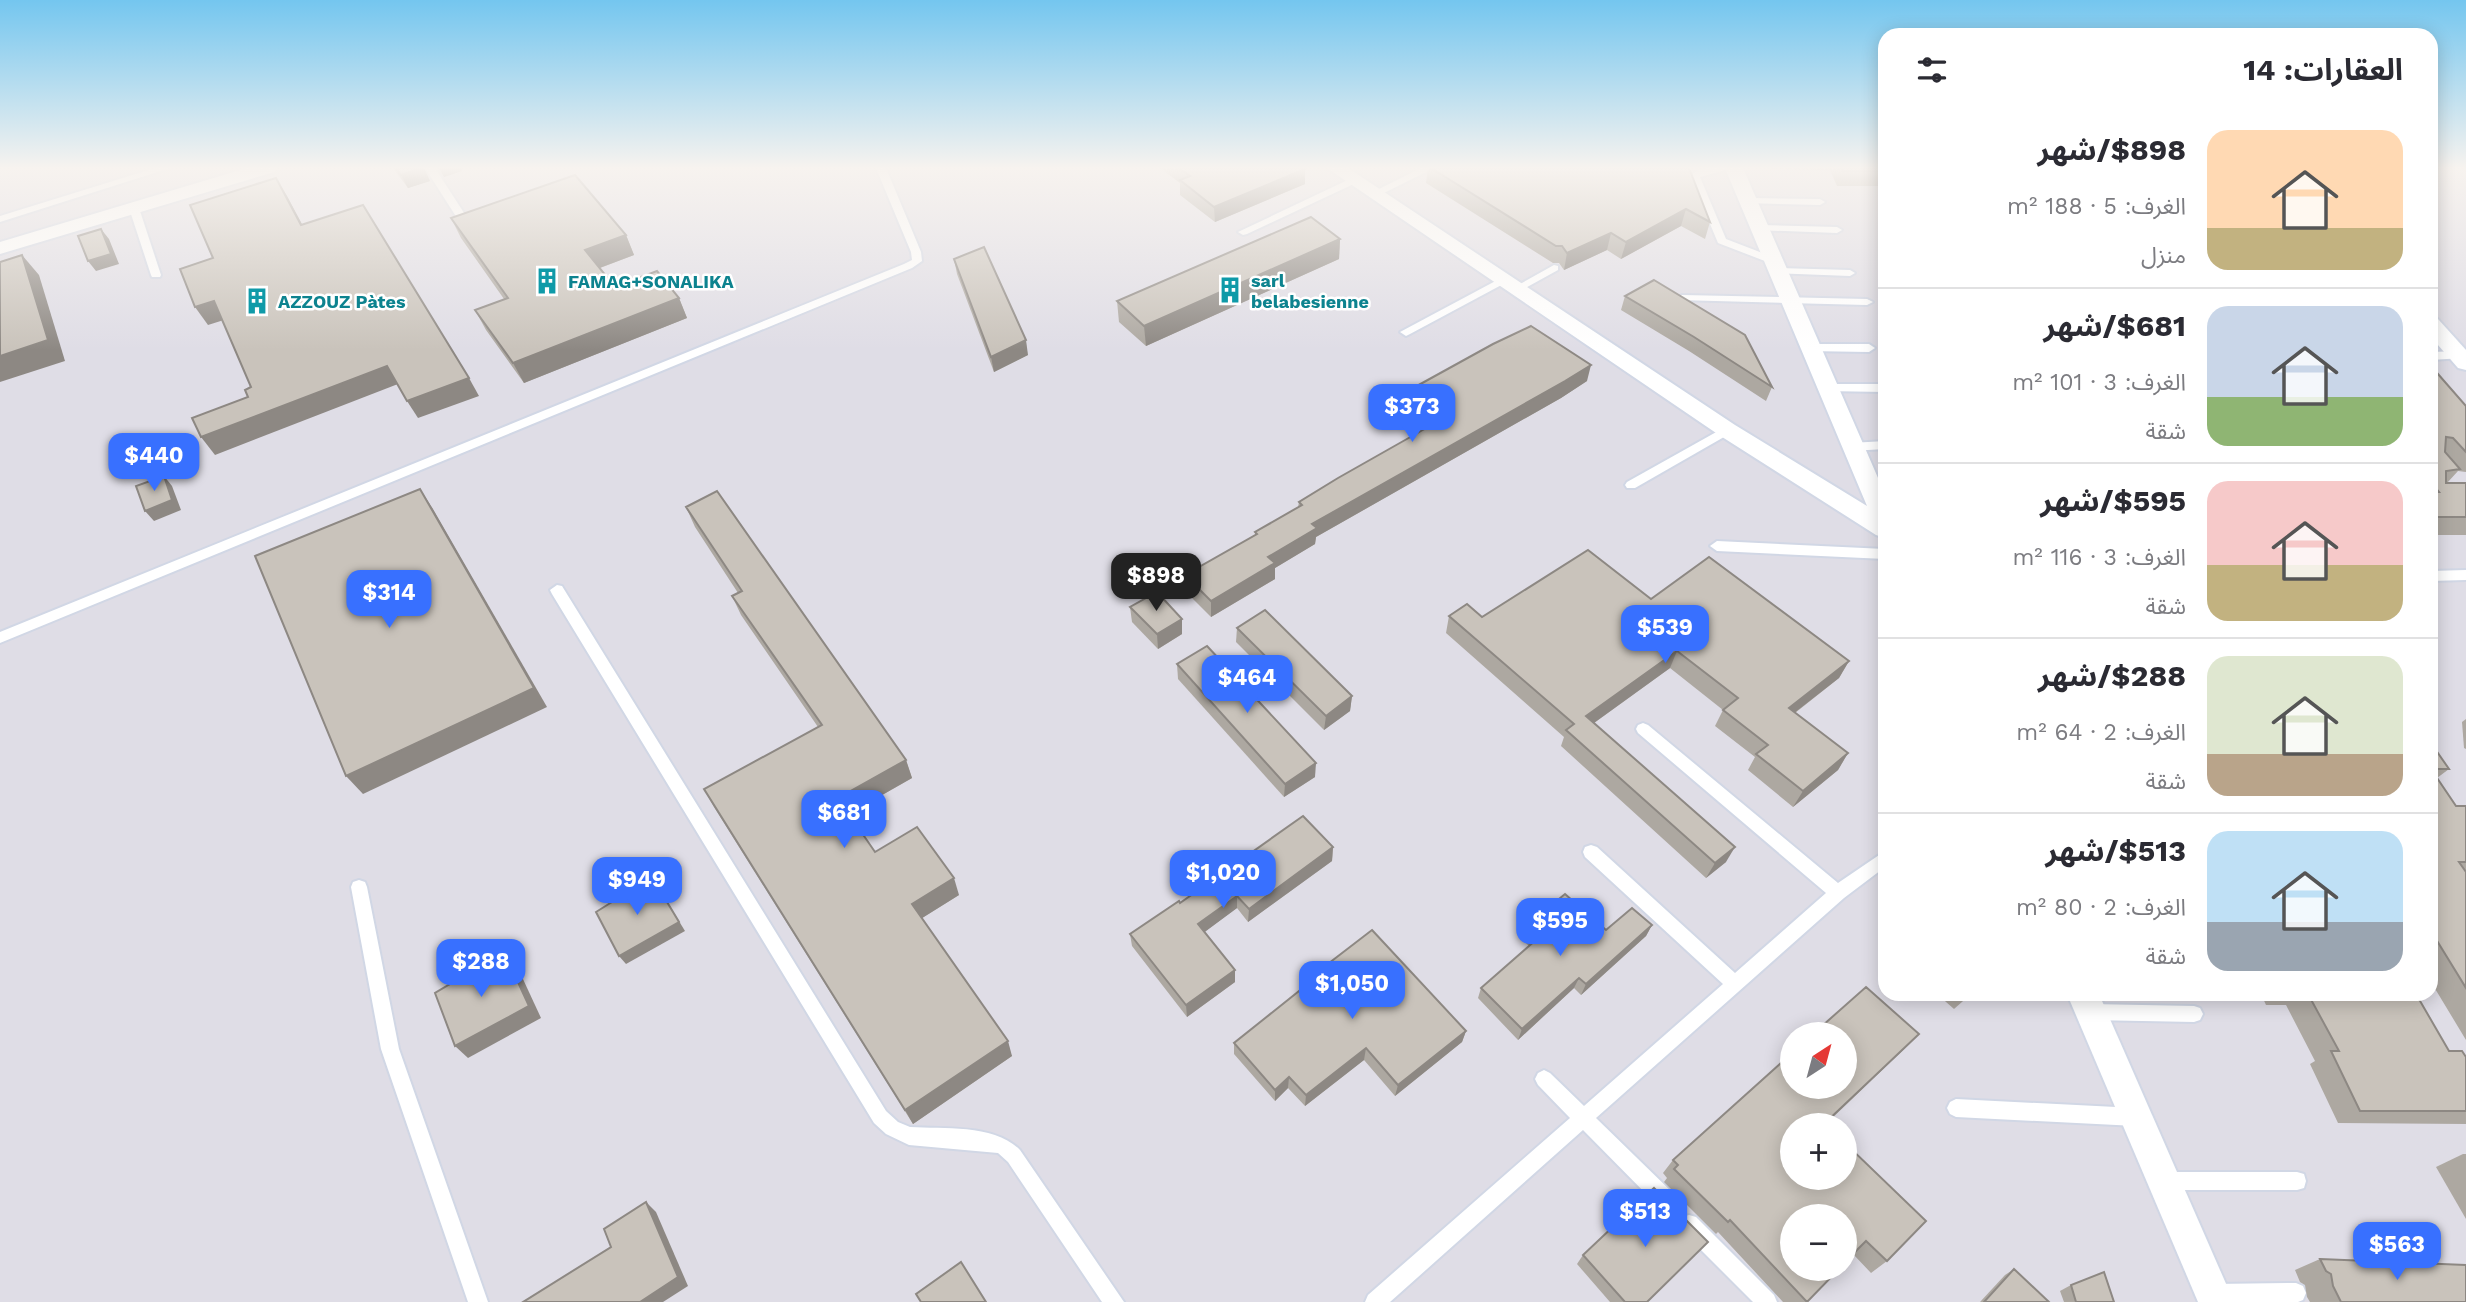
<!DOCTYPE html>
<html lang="ar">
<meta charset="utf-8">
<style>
:root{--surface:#fff;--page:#f2f2f3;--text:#2b2b33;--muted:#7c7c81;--line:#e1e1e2;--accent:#3870ff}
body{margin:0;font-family:"Work Sans","Noto Sans Arabic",sans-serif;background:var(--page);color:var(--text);direction:rtl;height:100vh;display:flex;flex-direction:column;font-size:26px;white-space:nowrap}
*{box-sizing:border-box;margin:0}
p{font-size:23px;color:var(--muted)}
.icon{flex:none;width:38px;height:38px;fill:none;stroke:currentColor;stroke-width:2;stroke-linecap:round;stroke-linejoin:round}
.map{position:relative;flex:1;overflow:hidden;direction:ltr}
.panel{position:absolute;left:1878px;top:28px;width:560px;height:973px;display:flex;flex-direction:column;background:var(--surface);border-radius:21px;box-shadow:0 4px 18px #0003;direction:rtl}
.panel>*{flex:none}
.needle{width:46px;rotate:36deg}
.buttons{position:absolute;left:1780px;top:1022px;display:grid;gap:14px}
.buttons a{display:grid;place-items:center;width:77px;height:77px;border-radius:50%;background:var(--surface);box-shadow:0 4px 18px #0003;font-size:35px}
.price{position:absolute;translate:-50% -60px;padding:0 16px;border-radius:14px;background:var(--accent);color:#fff;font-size:23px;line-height:46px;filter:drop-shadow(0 2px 4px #0008)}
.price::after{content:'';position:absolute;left:50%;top:42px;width:21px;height:16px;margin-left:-10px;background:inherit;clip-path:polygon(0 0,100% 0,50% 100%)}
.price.active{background:#222;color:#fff}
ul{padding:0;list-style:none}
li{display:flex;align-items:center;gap:21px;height:175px;padding:0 35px}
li+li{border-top:2px solid var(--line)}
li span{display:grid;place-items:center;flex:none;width:196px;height:140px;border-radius:21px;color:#555}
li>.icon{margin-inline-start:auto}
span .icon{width:84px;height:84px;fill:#fffc;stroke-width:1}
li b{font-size:30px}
h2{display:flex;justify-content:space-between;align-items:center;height:84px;padding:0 35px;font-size:30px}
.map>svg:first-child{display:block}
.industrial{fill:#dfdde6;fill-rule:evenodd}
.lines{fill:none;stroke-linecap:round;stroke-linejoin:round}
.lane-casing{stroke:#d1d7e5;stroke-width:4}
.street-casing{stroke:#d1d7e5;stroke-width:4}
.lane{fill:#fff;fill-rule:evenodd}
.street{fill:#fff;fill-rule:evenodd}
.wall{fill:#ada8a1}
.shaded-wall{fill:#8d8883}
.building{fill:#c9c3bb;stroke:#8d8883;stroke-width:2}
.labels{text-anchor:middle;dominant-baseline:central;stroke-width:5;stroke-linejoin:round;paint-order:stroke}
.far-culture-label{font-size:18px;font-weight:bold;fill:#0d838f;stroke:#fff;text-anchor:start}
</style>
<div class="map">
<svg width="2466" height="1302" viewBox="0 0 2466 1302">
<rect width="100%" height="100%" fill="#eee5dc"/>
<path class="industrial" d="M0 168H1885V994H2431V168H2466V1302H0ZM1792 1034H1844V1087H1792ZM1792 1125H1844V1178H1792ZM1792 1216H1844V1269H1792Z"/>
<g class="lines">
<g class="lane-casing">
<g id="lane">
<path d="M155 168H170L0 222V216Z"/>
<path d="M425 168H435L466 216 465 218H457Z"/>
<path d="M876 168H886L921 252 922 261 912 268 0 643V632L904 264 912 260 911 252Z"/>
<path d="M1421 168H1434L1378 196 1369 194Z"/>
<path d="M1709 168H1733L1700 177 1726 239 1778 259V263H1770L1718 243 1690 176 1698 170Z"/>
<path d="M1354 177 1359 180 1358 182 1247 234 1243 235 1238 232Z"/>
<path d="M1749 198 1820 199 1825 202 1820 205 1745 203 1744 201Z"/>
<path d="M134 205 139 208 161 275 160 277H152L151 275 129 208Z"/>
<path d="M1760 225 1837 227 1842 230 1837 233 1756 230V226Z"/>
<path d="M1554 265 1558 266V270L1520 291 1516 292 1511 289Z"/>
<path d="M1778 268 1850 270 1855 273 1850 276 1774 273V269Z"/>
<path d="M1503 277 1508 280 1507 282 1410 334 1406 336 1400 332Z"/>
<path d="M1682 295 1867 299 1873 302 1867 305 1678 300 1677 298Z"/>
<path d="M1810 344H1869L1875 348 1869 352 1806 351V345Z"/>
<path d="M2459 351 2463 352V358L2431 360V352Z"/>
<path d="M1828 384H1885V392L1824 391V385Z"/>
<path d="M1727 426 1731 427 1733 430 1731 433 1635 488H1627L1625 485 1627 482Z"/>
<path d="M1885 441V449L1851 451 1845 447 1851 443Z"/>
<path d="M1717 541 1885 549V559L1717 551 1710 546Z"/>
<path d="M2466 570V580L2431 581V571Z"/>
<path d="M557 585 562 586 886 1111 898 1122 910 1127C944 1129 995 1124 1020 1150L1124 1302H1102L1008 1162 998 1153 909 1145 886 1134 874 1123 552 594 550 590Z"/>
<path d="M1643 723 1648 725 1838 883 1885 851V867L1844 898 1596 1118 1675 1195 1677 1202 1675 1209 1668 1211 1661 1209 1583 1130 1390 1302H1365L1368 1295 1570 1118 1538 1085 1535 1079 1538 1073 1544 1070 1550 1073 1584 1106 1723 984 1585 857 1583 852 1585 847 1591 845 1597 847 1735 973 1826 893 1638 733 1636 729 1638 725Z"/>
<path d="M359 880 365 882 367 887 399 1049 488 1302H468L381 1049 351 887 353 882Z"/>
<path d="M2090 1004 2194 1006 2200 1008 2203 1014 2200 1020 2194 1022 2090 1020 2084 1018 2081 1012 2084 1006Z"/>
<path d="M1956 1099 2136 1108 2142 1111 2145 1117 2142 1123 2136 1126 1956 1117 1950 1114 1947 1108 1950 1102Z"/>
<path d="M2165 1172H2297L2304 1174 2306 1181 2304 1188 2297 1190H2165L2158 1188 2156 1181 2158 1174Z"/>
<path d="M1689 1215 1696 1217 1774 1295 1777 1302H1753L1682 1231 1680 1224 1682 1217Z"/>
<path d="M2296 1283 2303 1286 2306 1293 2303 1300 2298 1302H2209L2203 1294 2206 1287 2213 1284Z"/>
</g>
</g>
<g class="street-casing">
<g id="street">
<path d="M247 168H276L274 172 0 254V242Z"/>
<path d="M1327 168H1348L1735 425 1867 506 1725 168H1743L1885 494V538L1876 535 1719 435Z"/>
<path d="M2431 318 2438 319 2466 350V370L2458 368 2431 337Z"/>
<path d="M2067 994H2099L2234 1302H2198Z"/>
</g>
</g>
<use href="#lane" class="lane"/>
<use href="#street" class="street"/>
</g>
<g class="wall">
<path d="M393 168H424L430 181 408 188Z"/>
<path d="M1160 168H1303L1305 169V184L1215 222 1180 195V183Z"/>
<path d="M1428 168H1689L1710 222 1705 239 1681 226 1621 259 1607 250 1564 270 1559 263H1553L1426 183Z"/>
<path d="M1773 168H1885V186H1837L1830 170 1773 169Z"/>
<path d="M451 218 626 235 634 255 600 268 615 287 679 298 687 318 524 383 486 330 475 310 504 299 461 238Z"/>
<path d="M1340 239 1339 259 1146 346 1119 322 1117 301Z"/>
<path d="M954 259 1028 355 994 372 957 274Z"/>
<path d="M1654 280 1772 387 1766 401 1689 351 1621 310 1625 296Z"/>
<path d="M2431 366 2466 406V472L2458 471 2447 483H2466V535H2431Z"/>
<path d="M1587 381 1561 398 1316 537 1315 544 1275 568V579L1211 617 1185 591V575L1255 535V532L1298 507 1299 502 1437 422 1413 403 1415 387Z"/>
<path d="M686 507 906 760 912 778 849 814 875 852 959 895 922 918 1012 1056 913 1124 714 807 704 789 818 727 741 615 732 596 738 593 695 527Z"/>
<path d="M1651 599 1849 661 1839 678 1795 713 1848 753 1838 770 1793 807 1748 770 1755 757 1715 726 1723 710 1670 668 1594 723 1726 862 1706 878 1561 746 1564 737 1446 633 1449 616 1482 617Z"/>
<path d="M1130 607 1182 619V634L1158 649 1132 622Z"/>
<path d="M1237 628 1352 696 1350 711 1324 730 1236 642Z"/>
<path d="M1177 664 1315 777 1284 797 1178 679Z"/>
<path d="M2466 719V749L2464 748 2462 722Z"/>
<path d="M2431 743 2449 769 2437 778 2456 806H2466V1040L2431 982Z"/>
<path d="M1333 847 1332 861 1248 922 1237 908 1204 932 1235 970V982L1187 1017 1132 946 1130 934 1180 903Z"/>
<path d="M1652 925 1646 936 1581 995 1574 988 1518 1040 1478 998 1481 988 1529 946 1521 938 1525 927 1606 930Z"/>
<path d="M1307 980 1466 1031 1462 1042 1395 1096 1364 1060 1305 1106 1288 1088 1275 1101 1234 1054V1043L1306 985Z"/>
<path d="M1937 994H1971L1954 1009Z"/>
<path d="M2261 994H2416L2449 1051 2466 1057V1124L2338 1123 2310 1064 2315 1061 2286 1005H2266Z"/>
<path d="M1904 1049 1826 1124 1844 1178 1887 1261 1871 1273 1853 1254 1807 1302H1783L1718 1232 1716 1234 1664 1182 1667 1178 1663 1173 1673 1160Z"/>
<path d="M2463 1154H2466V1219L2436 1167Z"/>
<path d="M1583 1255 1647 1302H1610L1577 1264Z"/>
<path d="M2320 1259 2466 1302H2310L2307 1297 2305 1285 2300 1282 2295 1270Z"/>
<path d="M2014 1269 2049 1302H1980L2005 1275Z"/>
<path d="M2071 1285 2114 1302H2064L2060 1291Z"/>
</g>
<g class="shaded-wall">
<path d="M422 168H424L430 181 408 188 401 175Z"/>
<path d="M439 168H461L462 171 444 177Z"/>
<path d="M1305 169V184L1215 222 1214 207Z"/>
<path d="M276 178 287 196 312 243 301 225Z"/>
<path d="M1686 209 1681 226 1621 259 1626 242Z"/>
<path d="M101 229 109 239 119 264 96 271 88 261Z"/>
<path d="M1611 233 1607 250 1564 270 1567 253Z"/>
<path d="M626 235 634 255 594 270 585 250Z"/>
<path d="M1340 239 1339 259 1146 346 1144 326Z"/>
<path d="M22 255 39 275 65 361 0 382V356Z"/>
<path d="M679 298 687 318 524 383 513 363Z"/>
<path d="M214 301 227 319 208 325 195 307Z"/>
<path d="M1026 340 1028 355 994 372 991 357Z"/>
<path d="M1591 365 1587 381 1561 398 1316 537 1315 544 1275 568V579L1211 617V601L1312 524Z"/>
<path d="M387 366 398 384 215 455 201 437Z"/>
<path d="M469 378 479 396 418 418 407 401Z"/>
<path d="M164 476 172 486 181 510 154 521 145 511Z"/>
<path d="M420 489 433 509 547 707 363 794 346 776Z"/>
<path d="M1182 619V634L1158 649 1157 634Z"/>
<path d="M1677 651 1670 668 1580 733 1586 716Z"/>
<path d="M1849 661 1839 678 1780 724 1789 708Z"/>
<path d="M1352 696 1350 711 1324 730 1326 716Z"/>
<path d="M1848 753 1838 770 1793 807 1803 791Z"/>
<path d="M906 760 912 778 845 816 838 798Z"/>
<path d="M1316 763 1315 777 1284 797 1285 784Z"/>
<path d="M1333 847 1332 861 1248 922 1249 909Z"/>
<path d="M1735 847 1726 862 1706 878 1715 863Z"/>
<path d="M652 877 685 931 626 964 619 956Z"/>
<path d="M954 878 959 895 919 920 912 904Z"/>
<path d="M1237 896V908L1198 937V924Z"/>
<path d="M1652 925 1646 936 1581 995 1586 984Z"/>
<path d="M504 952 516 964 541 1018 468 1058 455 1046Z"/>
<path d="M1235 970V982L1187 1017 1186 1005Z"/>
<path d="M1579 978 1574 988 1518 1040 1522 1029Z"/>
<path d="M1466 1031 1462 1042 1395 1096 1398 1085Z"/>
<path d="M1919 1034 1904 1049 1823 1125Z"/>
<path d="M1008 1041 1012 1056 913 1124 905 1110Z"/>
<path d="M1366 1048 1364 1060 1305 1106 1306 1095Z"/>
<path d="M1289 1077 1288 1088 1275 1101V1090Z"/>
<path d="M646 1202 656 1212 688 1286 663 1302H640Z"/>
</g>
<g class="building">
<path d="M396 168H422L401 175Z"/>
<path d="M1179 168H1303L1305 169 1214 207 1180 180 1190 176Z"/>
<path d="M1431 168H1689L1710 222 1686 209 1626 242 1611 233 1567 253 1562 246H1556Z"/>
<path d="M1841 168H1885V171H1843Z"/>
<path d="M575 175 626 235 585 250 615 287 657 271 679 298 513 363 475 310 508 298 451 218Z"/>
<path d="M276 178 301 225 363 205 469 378 407 401 387 366 201 437 192 418 248 397 245 390 251 387 214 301 195 307 180 269 213 258 190 205Z"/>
<path d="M1311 217 1340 239 1144 326 1117 301Z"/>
<path d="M101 229 111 254 88 261 78 236Z"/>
<path d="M984 247 1026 340 991 357 954 259Z"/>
<path d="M22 255 48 340 0 356V262Z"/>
<path d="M1654 280 1745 335 1772 387 1694 337 1625 296Z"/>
<path d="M1531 326 1591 365 1565 381 1312 524 1317 528 1268 557 1275 563 1211 601 1185 575 1257 534 1255 532 1302 505 1299 502 1338 478 1451 414 1415 387 1493 344Z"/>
<path d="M2431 366 2466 406V452L2453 438 2446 437 2445 452 2460 469 2446 471V483H2466V517H2431V492H2439L2431 482Z"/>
<path d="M164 476 172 500 145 511 136 486Z"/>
<path d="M420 489 534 688 346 776 255 556Z"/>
<path d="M717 491 906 760 838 798 875 852 917 827 954 878 912 904 1008 1041 905 1110 704 789 822 725 732 596 742 591 686 507Z"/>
<path d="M1588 550 1651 599 1709 557 1849 661 1789 708 1848 753 1803 791 1756 754 1768 745 1723 710 1738 698 1677 651 1586 716 1735 847 1715 863 1566 730 1574 724 1449 616 1467 604 1482 617Z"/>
<path d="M1157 592 1182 619 1157 634 1130 607Z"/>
<path d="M1265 610 1352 696 1326 716 1237 628Z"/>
<path d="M1207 646 1316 763 1285 784 1177 664Z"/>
<path d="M2431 743 2449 769H2431Z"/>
<path d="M2431 769 2456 806H2466V862H2459L2466 872V988L2431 931Z"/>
<path d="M1303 816 1333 847 1249 909 1237 896 1198 924 1235 970 1186 1005 1130 934 1179 901 1180 903Z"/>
<path d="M652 877 679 922 619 956 596 912Z"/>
<path d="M1565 894 1606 930 1632 908 1652 925 1586 984 1579 978 1522 1029 1481 988 1537 939 1525 927Z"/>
<path d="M1372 930 1466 1031 1398 1085 1366 1048 1306 1095 1289 1077 1275 1090 1234 1043 1309 983 1307 980Z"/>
<path d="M504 952 529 1006 455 1046 435 993Z"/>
<path d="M1866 987 1919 1034 1825 1123 1827 1125H1792V1178H1844V1142L1926 1221 1887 1261 1866 1241 1844 1263V1216H1792V1269H1839L1807 1302 1730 1220 1728 1222 1674 1169 1678 1165 1673 1160 1792 1053V1087H1844V1034H1813Z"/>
<path d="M2308 994H2416L2449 1051H2462L2466 1057V1111H2360L2331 1051H2339Z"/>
<path d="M1654 1188 1708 1242 1647 1302H1625L1583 1255Z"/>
<path d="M646 1202 678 1277 640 1302H523L611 1247 604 1229Z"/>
<path d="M2320 1259 2466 1265V1302H2341L2333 1286 2331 1274 2326 1271Z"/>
<path d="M961 1262 986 1302H921L916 1294Z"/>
<path d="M2014 1269 2049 1302H1984Z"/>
<path d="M2104 1272 2114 1302H2076L2071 1285Z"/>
</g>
<linearGradient id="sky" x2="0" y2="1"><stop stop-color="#74c6ef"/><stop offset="0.48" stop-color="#f7f3ef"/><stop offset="1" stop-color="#f7f3ef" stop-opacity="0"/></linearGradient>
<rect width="2466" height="350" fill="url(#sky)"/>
<defs>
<g id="building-bare" transform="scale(2.1)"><path d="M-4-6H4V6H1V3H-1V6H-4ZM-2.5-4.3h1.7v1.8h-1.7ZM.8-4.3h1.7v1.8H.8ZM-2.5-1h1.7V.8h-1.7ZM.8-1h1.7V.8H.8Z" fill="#0f9aa8" stroke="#fff" stroke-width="2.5" paint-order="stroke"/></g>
</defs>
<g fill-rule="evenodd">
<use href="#building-bare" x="547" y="281"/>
<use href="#building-bare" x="1230" y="290"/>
<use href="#building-bare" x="257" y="301"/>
</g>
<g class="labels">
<g class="far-culture-label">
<text x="1251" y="280">sarl<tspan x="1251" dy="21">belabesienne</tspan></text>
<text x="568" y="281">FAMAG+SONALIKA</text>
<text x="278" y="301">AZZOUZ Pàtes</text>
</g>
</g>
</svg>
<div class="buttons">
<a><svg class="needle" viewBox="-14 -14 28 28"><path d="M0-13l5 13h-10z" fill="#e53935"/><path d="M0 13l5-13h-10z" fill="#7c7c81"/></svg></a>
<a>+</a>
<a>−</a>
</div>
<b class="price" style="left:1412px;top:444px">$373</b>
<b class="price" style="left:154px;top:493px">$440</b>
<b class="price active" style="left:1156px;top:613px">$898</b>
<b class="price" style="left:389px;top:630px">$314</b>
<b class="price" style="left:1665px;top:665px">$539</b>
<b class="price" style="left:1247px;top:715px">$464</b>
<b class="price" style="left:844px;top:850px">$681</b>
<b class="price" style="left:1223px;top:910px">$1,020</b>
<b class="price" style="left:637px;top:917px">$949</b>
<b class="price" style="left:1560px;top:958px">$595</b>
<b class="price" style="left:481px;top:999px">$288</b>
<b class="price" style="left:1352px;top:1021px">$1,050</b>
<b class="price" style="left:1645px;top:1249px">$513</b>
<b class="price" style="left:2397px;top:1282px">$563</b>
<section class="panel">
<h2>العقارات: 14<svg class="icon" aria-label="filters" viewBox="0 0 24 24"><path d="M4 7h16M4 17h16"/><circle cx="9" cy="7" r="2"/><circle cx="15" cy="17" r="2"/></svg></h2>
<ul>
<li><span style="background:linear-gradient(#ffd9b3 70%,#c2b280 0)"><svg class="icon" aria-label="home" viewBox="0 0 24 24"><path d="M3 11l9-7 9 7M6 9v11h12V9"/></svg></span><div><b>$898/شهر</b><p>الغرف: 5 · 188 m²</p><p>منزل</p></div></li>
<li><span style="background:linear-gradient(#c9d6e8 65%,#8fb573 0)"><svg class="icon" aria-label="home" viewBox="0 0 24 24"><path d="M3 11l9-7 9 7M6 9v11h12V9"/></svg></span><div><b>$681/شهر</b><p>الغرف: 3 · 101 m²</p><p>شقة</p></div></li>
<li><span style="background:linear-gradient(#f6c9c9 60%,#c2b280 0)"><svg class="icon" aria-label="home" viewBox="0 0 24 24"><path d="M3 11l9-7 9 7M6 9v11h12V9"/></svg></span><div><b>$595/شهر</b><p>الغرف: 3 · 116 m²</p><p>شقة</p></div></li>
<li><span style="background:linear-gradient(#dfe7d0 70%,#b9a48a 0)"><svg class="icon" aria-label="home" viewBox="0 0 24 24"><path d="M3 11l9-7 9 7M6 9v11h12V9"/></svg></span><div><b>$288/شهر</b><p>الغرف: 2 · 64 m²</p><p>شقة</p></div></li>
<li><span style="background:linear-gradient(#bfe0f5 65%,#9aa5b1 0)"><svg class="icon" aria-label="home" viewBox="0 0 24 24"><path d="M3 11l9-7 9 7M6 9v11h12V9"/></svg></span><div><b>$513/شهر</b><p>الغرف: 2 · 80 m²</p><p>شقة</p></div></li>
</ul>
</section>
</div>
